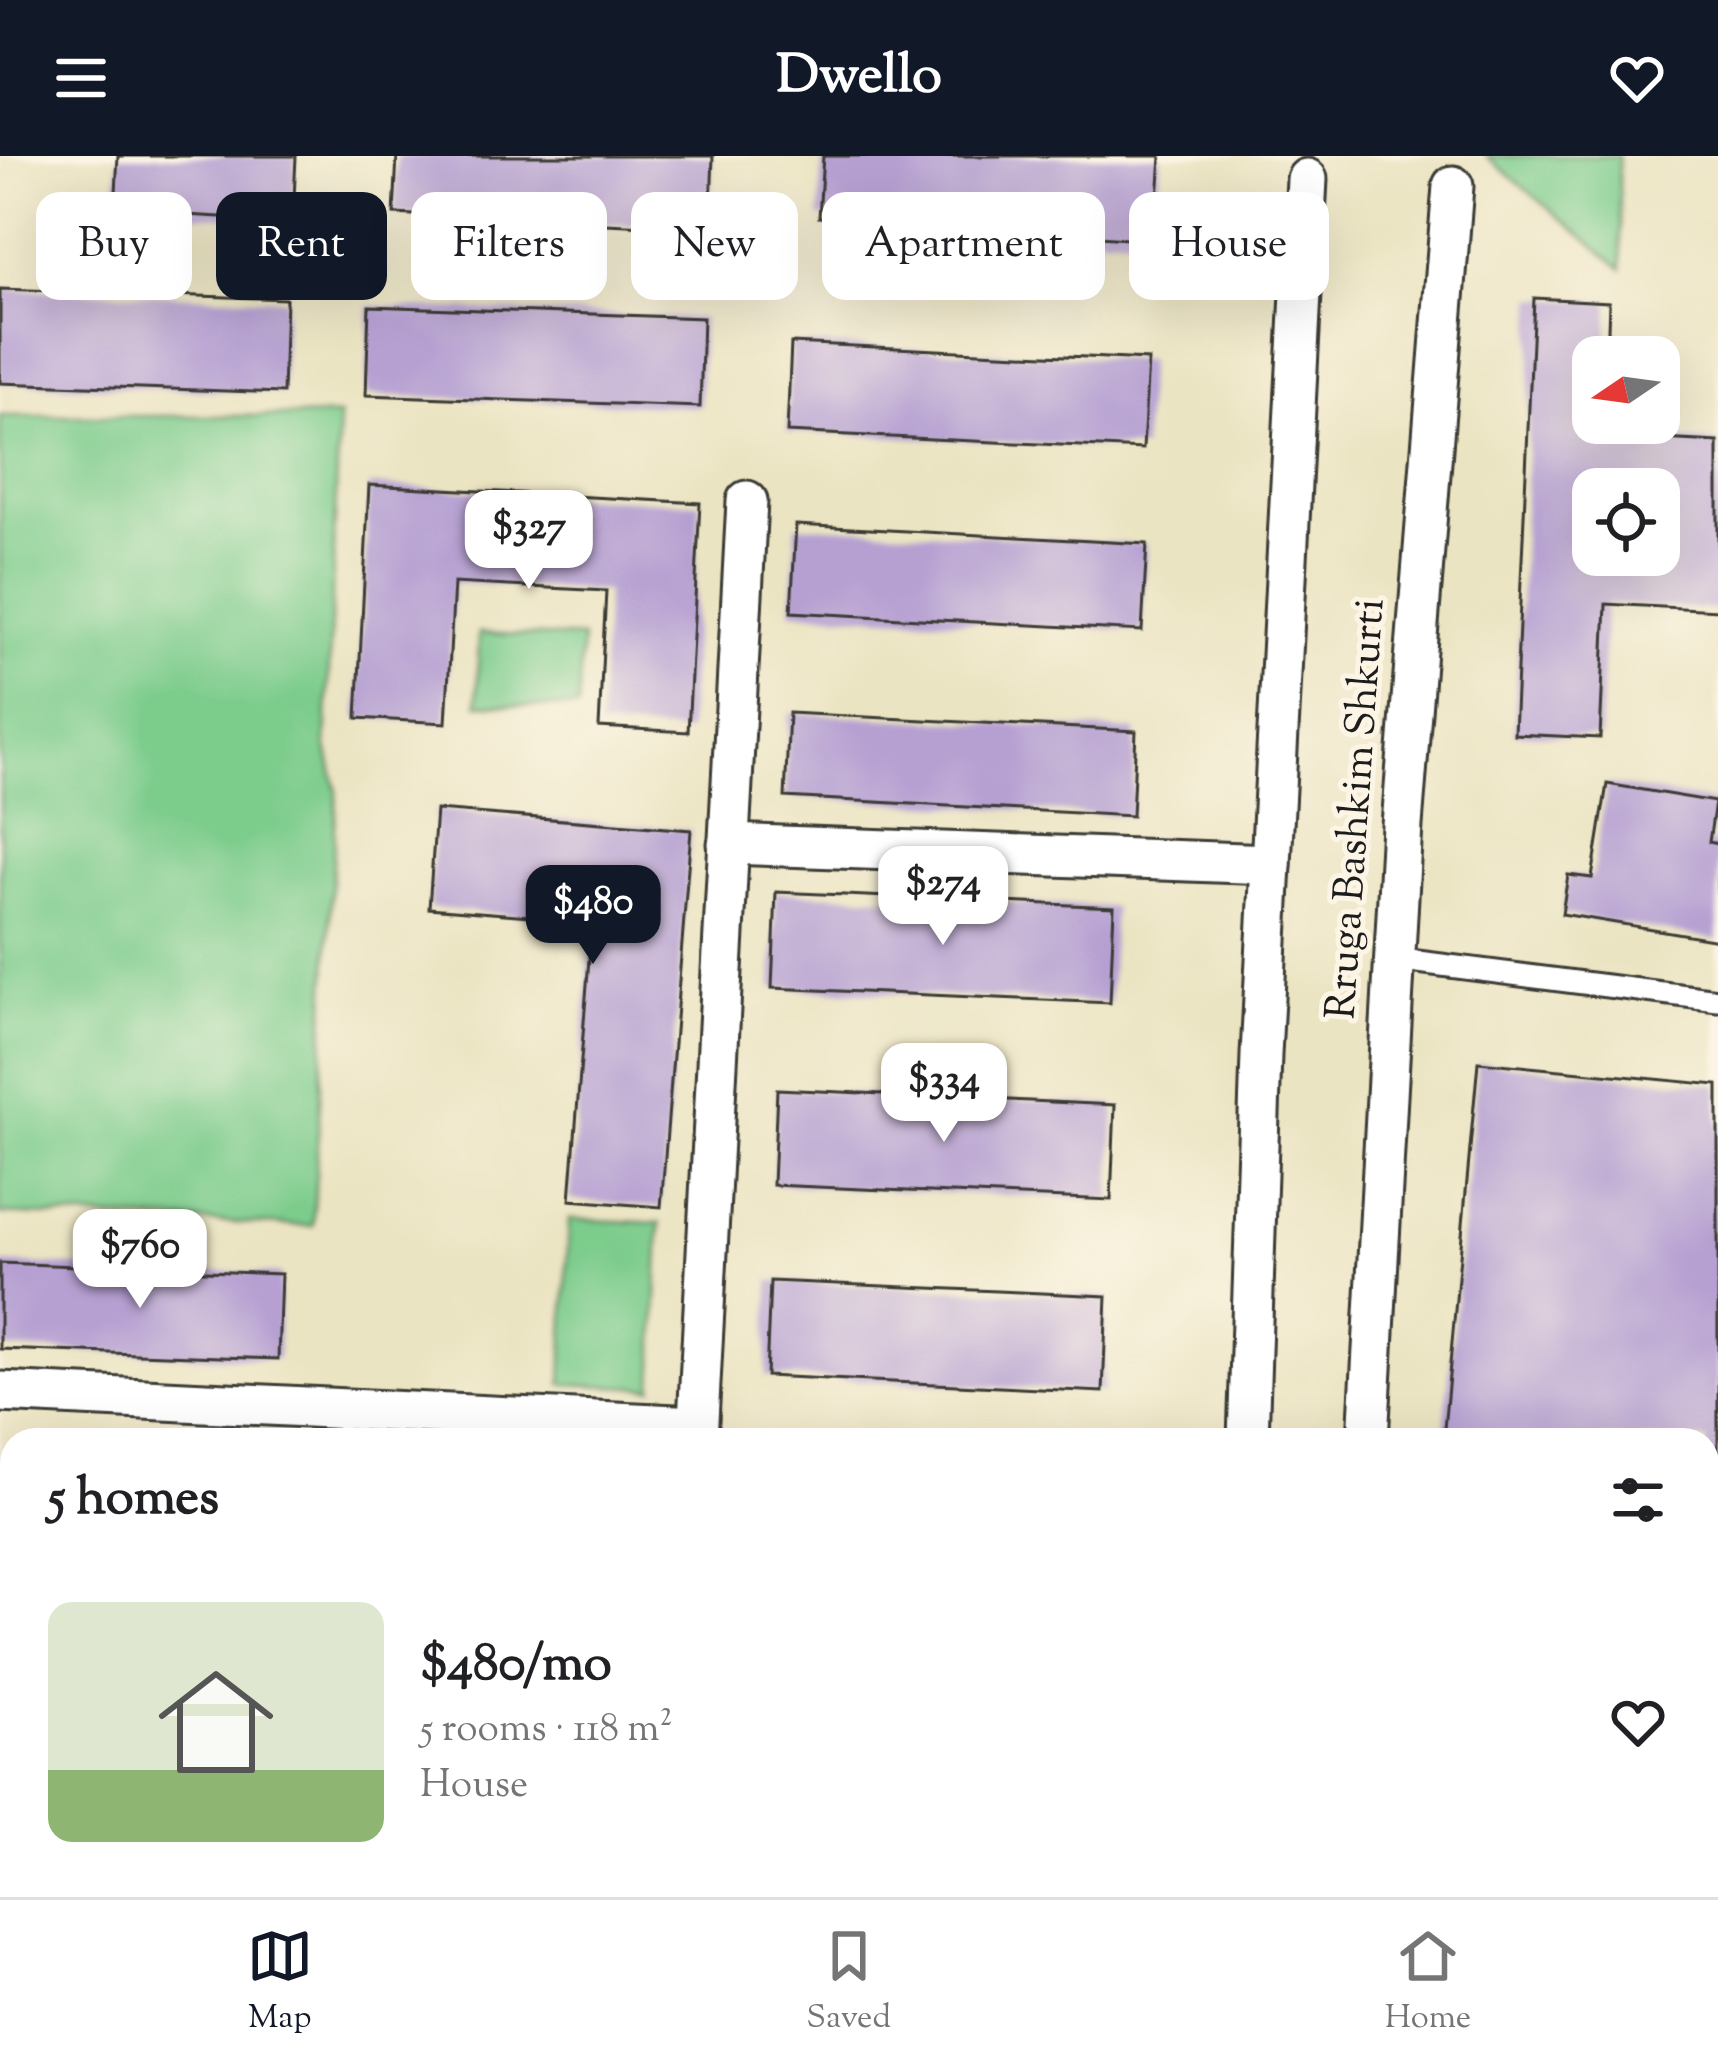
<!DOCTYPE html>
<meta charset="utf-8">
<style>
:root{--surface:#fff;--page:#f2f2f2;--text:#202124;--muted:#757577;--line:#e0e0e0;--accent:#111827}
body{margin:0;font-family:"Sorts Mill Goudy",serif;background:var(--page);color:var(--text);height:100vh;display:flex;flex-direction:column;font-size:45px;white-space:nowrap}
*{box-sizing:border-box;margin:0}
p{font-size:39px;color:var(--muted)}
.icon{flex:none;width:66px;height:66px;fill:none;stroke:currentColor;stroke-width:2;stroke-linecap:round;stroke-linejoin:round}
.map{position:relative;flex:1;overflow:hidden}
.side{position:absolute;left:0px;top:1272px;width:1719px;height:471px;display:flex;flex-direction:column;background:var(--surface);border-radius:36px 36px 0 0;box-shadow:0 12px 48px #0002}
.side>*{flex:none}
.hud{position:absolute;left:36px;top:36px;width:1647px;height:108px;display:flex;gap:24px}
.needle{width:78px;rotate:257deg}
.controls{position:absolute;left:1572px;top:180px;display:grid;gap:24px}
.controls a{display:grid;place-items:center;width:108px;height:108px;border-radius:24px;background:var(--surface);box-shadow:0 12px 48px #0002;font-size:60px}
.price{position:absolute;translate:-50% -102px;padding:0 27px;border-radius:24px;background:#fff;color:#222;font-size:39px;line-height:78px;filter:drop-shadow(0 3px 6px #0008)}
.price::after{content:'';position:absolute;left:50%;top:72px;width:36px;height:27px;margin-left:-18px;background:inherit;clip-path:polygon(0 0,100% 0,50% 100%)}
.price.selected{background:var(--accent);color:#fff}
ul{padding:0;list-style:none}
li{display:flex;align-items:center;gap:36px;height:300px;padding:0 48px}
li span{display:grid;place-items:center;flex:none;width:336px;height:240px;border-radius:24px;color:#555}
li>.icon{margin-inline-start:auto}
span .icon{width:144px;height:144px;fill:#fffc;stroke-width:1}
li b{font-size:51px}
h2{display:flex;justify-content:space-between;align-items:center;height:144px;padding:0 48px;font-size:51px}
.tag{padding:0 42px;border-radius:24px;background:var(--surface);box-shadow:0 12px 48px #0002;font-size:42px;line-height:108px}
.tag.selected{background:var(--accent);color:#fff}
header{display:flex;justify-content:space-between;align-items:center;height:156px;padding:0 48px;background:var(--accent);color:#fff;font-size:54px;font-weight:800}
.menu{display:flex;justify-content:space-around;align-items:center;height:168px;border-top:3px solid var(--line);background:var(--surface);font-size:33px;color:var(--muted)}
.menu a{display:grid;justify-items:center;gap:6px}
.menu .selected{color:var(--accent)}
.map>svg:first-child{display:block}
.green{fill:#7ccc8c;stroke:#4c7454;stroke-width:3}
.building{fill:#b6a0d2;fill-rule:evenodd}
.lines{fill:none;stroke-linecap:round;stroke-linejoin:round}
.service-casing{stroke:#3b3a35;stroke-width:27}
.minor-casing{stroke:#3b3a35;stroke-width:45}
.service{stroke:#fff;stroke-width:21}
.minor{stroke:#fff;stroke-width:39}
.labels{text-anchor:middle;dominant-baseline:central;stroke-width:10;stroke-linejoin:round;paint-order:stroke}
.street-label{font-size:42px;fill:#1c1c1c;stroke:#fcf5e5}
</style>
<header><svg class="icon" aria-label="menu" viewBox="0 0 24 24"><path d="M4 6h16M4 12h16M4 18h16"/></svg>Dwello<svg class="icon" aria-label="heart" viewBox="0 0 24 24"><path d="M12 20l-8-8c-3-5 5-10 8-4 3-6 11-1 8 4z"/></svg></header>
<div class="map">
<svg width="1718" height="1741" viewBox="0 0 1718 1741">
<rect width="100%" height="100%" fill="#fcf5e5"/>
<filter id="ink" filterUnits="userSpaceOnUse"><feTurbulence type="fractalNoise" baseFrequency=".00833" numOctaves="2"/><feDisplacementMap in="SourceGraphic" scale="24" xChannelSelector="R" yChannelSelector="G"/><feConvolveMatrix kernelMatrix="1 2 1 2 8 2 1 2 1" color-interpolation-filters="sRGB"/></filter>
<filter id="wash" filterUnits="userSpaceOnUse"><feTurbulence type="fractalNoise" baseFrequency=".004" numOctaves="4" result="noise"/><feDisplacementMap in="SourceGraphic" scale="48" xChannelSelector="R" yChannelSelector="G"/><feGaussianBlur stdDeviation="2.7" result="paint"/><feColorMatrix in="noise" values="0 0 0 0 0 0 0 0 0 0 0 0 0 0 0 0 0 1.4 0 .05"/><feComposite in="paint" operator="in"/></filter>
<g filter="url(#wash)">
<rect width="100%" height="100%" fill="#ebe4c2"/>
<g class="green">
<path d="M1486 0H1618L1622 113Z"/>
<path d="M0 260H339L326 587 337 636 313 1070 0 1058Z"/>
<path d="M479 477 582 482 578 552 477 548Z"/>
<path d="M569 1063 660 1067 653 1232 562 1228Z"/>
</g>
<g id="blocks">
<g class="building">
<path d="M118 0H296L293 65 115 55Z"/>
<path d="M397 0H713L710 73 394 58Z"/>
<path d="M823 0H1161L1155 85 819 61Z"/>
<path d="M0 133 286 143 283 237 0 227Z"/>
<path d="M1534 142 1609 146 1607 201H1593V267H1604L1603 280 1718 286V454L1606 448 1600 582 1514 578ZM1593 333H1659V399H1593Z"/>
<path d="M369 150 703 162 700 251 366 239Z"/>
<path d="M791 187 1148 204 1143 293 787 276Z"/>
<path d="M369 329 700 347 688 576 599 571 606 435 454 427 446 567 357 562Z"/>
<path d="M796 369 1147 388 1142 475 791 456Z"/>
<path d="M789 557 1136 575 1132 660 785 641Z"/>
<path d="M1607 628 1715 646 1709 686 1718 688V784L1562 758 1568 719 1592 722Z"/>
<path d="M436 654 691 674 661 1051 570 1044 592 765 429 752Z"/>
<path d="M776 736 1114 751 1110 847 772 832Z"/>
<path d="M1478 906 1718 929V1741H1400L1401 1731H1707V1284H1443Z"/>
<path d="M777 933 1115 949 1111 1044 773 1029Z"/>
<path d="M0 1107 281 1118 278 1203 0 1193Z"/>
<path d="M770 1125 1107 1140 1103 1236 766 1220Z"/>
<path d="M0 1328 12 1329V1710H0Z"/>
<path d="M732 1731H868L886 1732V1741H731Z"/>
</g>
</g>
</g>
<g filter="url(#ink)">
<use href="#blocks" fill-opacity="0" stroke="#3b3a35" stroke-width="3"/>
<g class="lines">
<g class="service-casing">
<path id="service" d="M1394 803 1718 844"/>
</g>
<g class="minor-casing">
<g id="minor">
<path d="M728 688 1271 708"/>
<path d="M0 1236 697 1270"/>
<path d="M697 1284 747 345"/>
<path d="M1248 1284 1261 899 1307 23"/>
<path d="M1368 1284 1402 669 1453 30"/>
<path d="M681 1741V1731"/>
<path d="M1236 1741V1731"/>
<path d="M1343 1741V1731"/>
</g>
</g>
<use href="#service" class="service"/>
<use href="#minor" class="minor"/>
</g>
</g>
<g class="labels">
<g class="street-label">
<text transform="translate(1358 653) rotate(-86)">Rruga Bashkim Shkurti</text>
</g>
</g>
</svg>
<div class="controls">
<a><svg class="needle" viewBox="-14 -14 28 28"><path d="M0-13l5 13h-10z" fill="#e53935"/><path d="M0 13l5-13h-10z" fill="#757577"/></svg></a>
<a><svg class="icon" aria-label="locate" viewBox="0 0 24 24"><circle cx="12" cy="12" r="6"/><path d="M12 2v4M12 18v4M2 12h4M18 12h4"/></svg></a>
</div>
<b class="price" style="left:529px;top:436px">$327</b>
<b class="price" style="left:943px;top:792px">$274</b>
<b class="price selected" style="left:593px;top:811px">$480</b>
<b class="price" style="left:944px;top:989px">$334</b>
<b class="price" style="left:140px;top:1155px">$760</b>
<div class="hud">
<a class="tag">Buy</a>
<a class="tag selected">Rent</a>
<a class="tag">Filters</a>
<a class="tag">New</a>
<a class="tag">Apartment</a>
<a class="tag">House</a>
</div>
<section class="side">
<h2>5 homes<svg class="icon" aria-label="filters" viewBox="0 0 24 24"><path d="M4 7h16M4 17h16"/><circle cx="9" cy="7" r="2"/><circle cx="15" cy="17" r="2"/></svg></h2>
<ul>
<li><span style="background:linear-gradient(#dfe7d0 70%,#8fb573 0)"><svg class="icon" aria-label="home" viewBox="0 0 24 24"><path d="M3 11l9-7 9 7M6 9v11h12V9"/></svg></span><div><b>$480/mo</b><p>5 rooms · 118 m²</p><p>House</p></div><svg class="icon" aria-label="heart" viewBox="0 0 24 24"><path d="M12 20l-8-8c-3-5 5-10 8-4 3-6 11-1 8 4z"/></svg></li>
</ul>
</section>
</div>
<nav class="menu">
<a class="selected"><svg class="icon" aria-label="map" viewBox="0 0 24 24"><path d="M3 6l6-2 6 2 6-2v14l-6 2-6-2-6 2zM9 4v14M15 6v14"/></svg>Map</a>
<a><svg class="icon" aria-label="saved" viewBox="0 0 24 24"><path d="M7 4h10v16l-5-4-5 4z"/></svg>Saved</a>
<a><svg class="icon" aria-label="home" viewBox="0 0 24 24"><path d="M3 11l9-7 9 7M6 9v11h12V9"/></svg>Home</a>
</nav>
